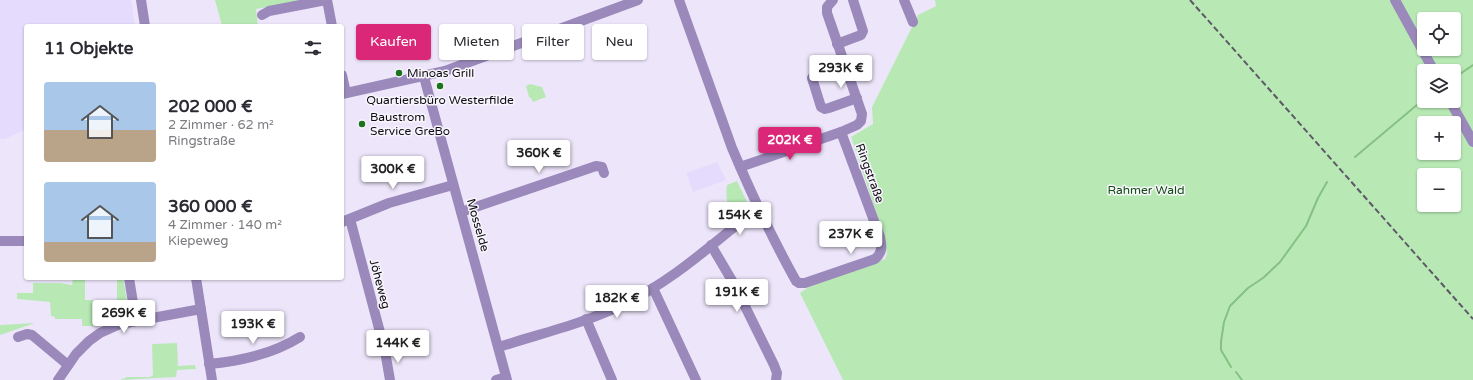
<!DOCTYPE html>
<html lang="de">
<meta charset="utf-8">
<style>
:root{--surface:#fff;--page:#f2f2f3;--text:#2b2b33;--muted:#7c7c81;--accent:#db2777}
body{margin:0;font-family:"Varela Round",sans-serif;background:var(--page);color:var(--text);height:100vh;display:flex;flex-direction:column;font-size:15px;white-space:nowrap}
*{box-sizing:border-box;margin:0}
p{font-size:13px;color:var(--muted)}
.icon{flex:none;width:22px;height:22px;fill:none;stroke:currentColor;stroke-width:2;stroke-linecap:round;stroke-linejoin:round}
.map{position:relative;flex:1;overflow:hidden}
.sheet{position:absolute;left:24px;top:24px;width:320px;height:256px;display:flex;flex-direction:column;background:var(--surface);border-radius:4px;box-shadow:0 1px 3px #0004}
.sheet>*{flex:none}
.top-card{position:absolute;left:356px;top:24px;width:380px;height:36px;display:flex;gap:8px}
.tools{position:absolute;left:1417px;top:12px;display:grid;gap:8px}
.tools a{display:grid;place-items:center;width:44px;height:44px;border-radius:4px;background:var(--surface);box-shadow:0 1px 3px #0004;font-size:20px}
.price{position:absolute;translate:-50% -34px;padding:0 9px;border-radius:4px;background:#fff;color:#222;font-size:13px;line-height:26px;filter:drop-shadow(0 1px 2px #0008)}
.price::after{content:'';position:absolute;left:50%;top:24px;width:12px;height:9px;margin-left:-6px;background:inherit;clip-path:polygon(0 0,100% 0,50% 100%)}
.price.active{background:var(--accent);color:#fff}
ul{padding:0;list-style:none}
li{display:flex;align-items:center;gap:12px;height:100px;padding:0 20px}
li span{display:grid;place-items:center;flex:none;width:112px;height:80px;border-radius:4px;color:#555}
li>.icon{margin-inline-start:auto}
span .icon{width:48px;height:48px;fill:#fffc;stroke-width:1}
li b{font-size:17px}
h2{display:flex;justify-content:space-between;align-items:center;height:48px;padding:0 20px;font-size:17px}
.chip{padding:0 14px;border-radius:4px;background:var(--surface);box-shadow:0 1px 3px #0004;font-size:14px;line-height:36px}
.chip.active{background:var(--accent);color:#fff}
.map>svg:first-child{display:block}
.built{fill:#e5dbfc}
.green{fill:#b8e9b5;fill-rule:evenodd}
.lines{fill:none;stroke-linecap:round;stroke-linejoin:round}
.stream{stroke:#86c183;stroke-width:2}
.minor{stroke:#9a89ba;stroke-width:10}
.rail{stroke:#5e5966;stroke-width:2;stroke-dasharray:6 3;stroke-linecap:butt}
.poi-dot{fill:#1c731f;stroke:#f8f6fc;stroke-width:1.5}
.labels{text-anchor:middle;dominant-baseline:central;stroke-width:3;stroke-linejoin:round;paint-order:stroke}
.poi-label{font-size:12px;fill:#0e0b13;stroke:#f8f6fc;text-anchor:start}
.street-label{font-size:12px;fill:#0e0b13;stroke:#f8f6fc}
.park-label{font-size:12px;fill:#104d12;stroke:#f8f6fc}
</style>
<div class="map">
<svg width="1473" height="380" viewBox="0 0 1473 380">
<rect width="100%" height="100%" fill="#ede6fb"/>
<g class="built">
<path d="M0 0H131L135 26H26V129L5 139H0Z"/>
<path d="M717 162 726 180 693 192 686 173Z"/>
</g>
<g class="green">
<path d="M215 0H307L256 9 258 26H222Z"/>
<path d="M935 0H1473V380H843L800 293 809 287 885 259 887 253 884 236 851 137 873 124 872 107 918 15 936 6ZM1424 19H1454V49H1424ZM1424 71H1454V101H1424ZM1424 123H1454V153H1424ZM1424 175H1454V205H1424Z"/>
<path d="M530 84 542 87 546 97 533 102 531 98 529 97 526 86Z"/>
<path d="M737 181 748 204 746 210 734 220C728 208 725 199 727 185Z"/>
<path d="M73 278H85V300H93L94 312 99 318H107V316L117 314V278H123L129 312 125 315 97 326H82V319H55V317L51 316 50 302 17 299V293H33V283H60L72 285Z"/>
<path d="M35 323 0 335V325Z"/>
<path d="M177 343 178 366 195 365 196 369 177 370 176 377 120 380 127 377H150L153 375 152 344Z"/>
</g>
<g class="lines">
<g class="stream">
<path d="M1454 78 1473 65"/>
<path d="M1355 157 1424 99"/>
<path d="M1231 367 1221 350V342L1224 322 1230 306 1248 288 1263 278 1280 262 1306 226 1318 198 1327 182"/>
<path d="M1236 372 1242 380"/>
</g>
<g class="minor">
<path d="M141 0 145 26"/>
<path d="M327 0 332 26"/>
<path d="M679 0 732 148C751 193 772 238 796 281L799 283H805L875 259C883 252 882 246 880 237L841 132 740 167"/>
<path d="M833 0 827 7V13L862 114 861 121 857 125 841 132"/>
<path d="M904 0 913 22"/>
<path d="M1395 0 1434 71"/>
<path d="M262 15 269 11 326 0"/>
<path d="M837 44 861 35 863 31 853 0"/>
<path d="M844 65 814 76 812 78 821 107 825 109 829 108 857 98"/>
<path d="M342 75 346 93"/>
<path d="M424 77 507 380"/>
<path d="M342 94 445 71 638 0"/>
<path d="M1450 101 1473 142"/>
<path d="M461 212 596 166 602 167 604 173"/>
<path d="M350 219 385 351 390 380"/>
<path d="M342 222 389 203 453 185"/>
<path d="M0 241H26"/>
<path d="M711 245 734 284 774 365 777 373 776 380"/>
<path d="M129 278 136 321"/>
<path d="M196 278 212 380"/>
<path d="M653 288 696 380"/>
<path d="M586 319 612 380"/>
<path d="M18 337 27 334 32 335 68 365"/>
<path d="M499 347C539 334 582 324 620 306 668 284 708 248 749 215L759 209"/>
<path d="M209 364C241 361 273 354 300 337"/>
<path d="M58 380 76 354 89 341 100 333 120 324 201 309"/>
<path d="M496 380 506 377"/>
</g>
<path class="rail" d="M1190 0 1473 319"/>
</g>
<g class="poi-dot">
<circle cx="399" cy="73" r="4"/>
<circle cx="440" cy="86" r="4"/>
<circle cx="362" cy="124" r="4"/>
</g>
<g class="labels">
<g class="poi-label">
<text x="407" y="73">Minoas Grill</text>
<text x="440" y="100" text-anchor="middle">Quartiersbüro Westerfilde</text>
<text x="370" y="117">Baustrom<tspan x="370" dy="14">Service GreBo</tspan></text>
</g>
<g class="street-label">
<text transform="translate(870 173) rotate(70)">Ringstraße</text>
<text transform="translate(478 225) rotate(74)">Mosselde</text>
<text transform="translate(380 284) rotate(75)">Jöheweg</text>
</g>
<g class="park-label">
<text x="1146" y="190">Rahmer Wald</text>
</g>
</g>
</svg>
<div class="tools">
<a><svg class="icon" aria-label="locate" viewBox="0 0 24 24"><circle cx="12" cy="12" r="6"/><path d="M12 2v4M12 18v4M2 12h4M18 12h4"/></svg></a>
<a><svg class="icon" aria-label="layers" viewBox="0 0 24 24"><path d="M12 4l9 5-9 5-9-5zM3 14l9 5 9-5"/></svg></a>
<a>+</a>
<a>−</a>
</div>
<b class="price" style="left:841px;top:89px">293K €</b>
<b class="price active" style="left:790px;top:161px">202K €</b>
<b class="price" style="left:539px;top:174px">360K €</b>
<b class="price" style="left:393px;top:190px">300K €</b>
<b class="price" style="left:740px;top:236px">154K €</b>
<b class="price" style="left:851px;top:255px">237K €</b>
<b class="price" style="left:737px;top:313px">191K €</b>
<b class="price" style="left:617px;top:319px">182K €</b>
<b class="price" style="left:124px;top:334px">269K €</b>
<b class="price" style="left:253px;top:345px">193K €</b>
<b class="price" style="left:398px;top:364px">144K €</b>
<div class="top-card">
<a class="chip active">Kaufen</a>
<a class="chip">Mieten</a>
<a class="chip">Filter</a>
<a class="chip">Neu</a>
</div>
<section class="sheet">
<h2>11 Objekte<svg class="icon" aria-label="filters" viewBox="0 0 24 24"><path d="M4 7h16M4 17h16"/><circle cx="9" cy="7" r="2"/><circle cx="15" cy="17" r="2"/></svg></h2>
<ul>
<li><span style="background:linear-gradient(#a9c7e8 60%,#b9a48a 0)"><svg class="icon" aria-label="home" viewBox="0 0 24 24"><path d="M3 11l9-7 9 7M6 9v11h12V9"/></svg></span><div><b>202 000 €</b><p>2 Zimmer · 62 m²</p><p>Ringstraße</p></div></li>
<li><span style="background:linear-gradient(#a9c7e8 75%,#b9a48a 0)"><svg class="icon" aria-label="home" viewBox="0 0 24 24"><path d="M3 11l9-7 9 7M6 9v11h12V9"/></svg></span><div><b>360 000 €</b><p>4 Zimmer · 140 m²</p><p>Kiepeweg</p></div></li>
</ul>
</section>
</div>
